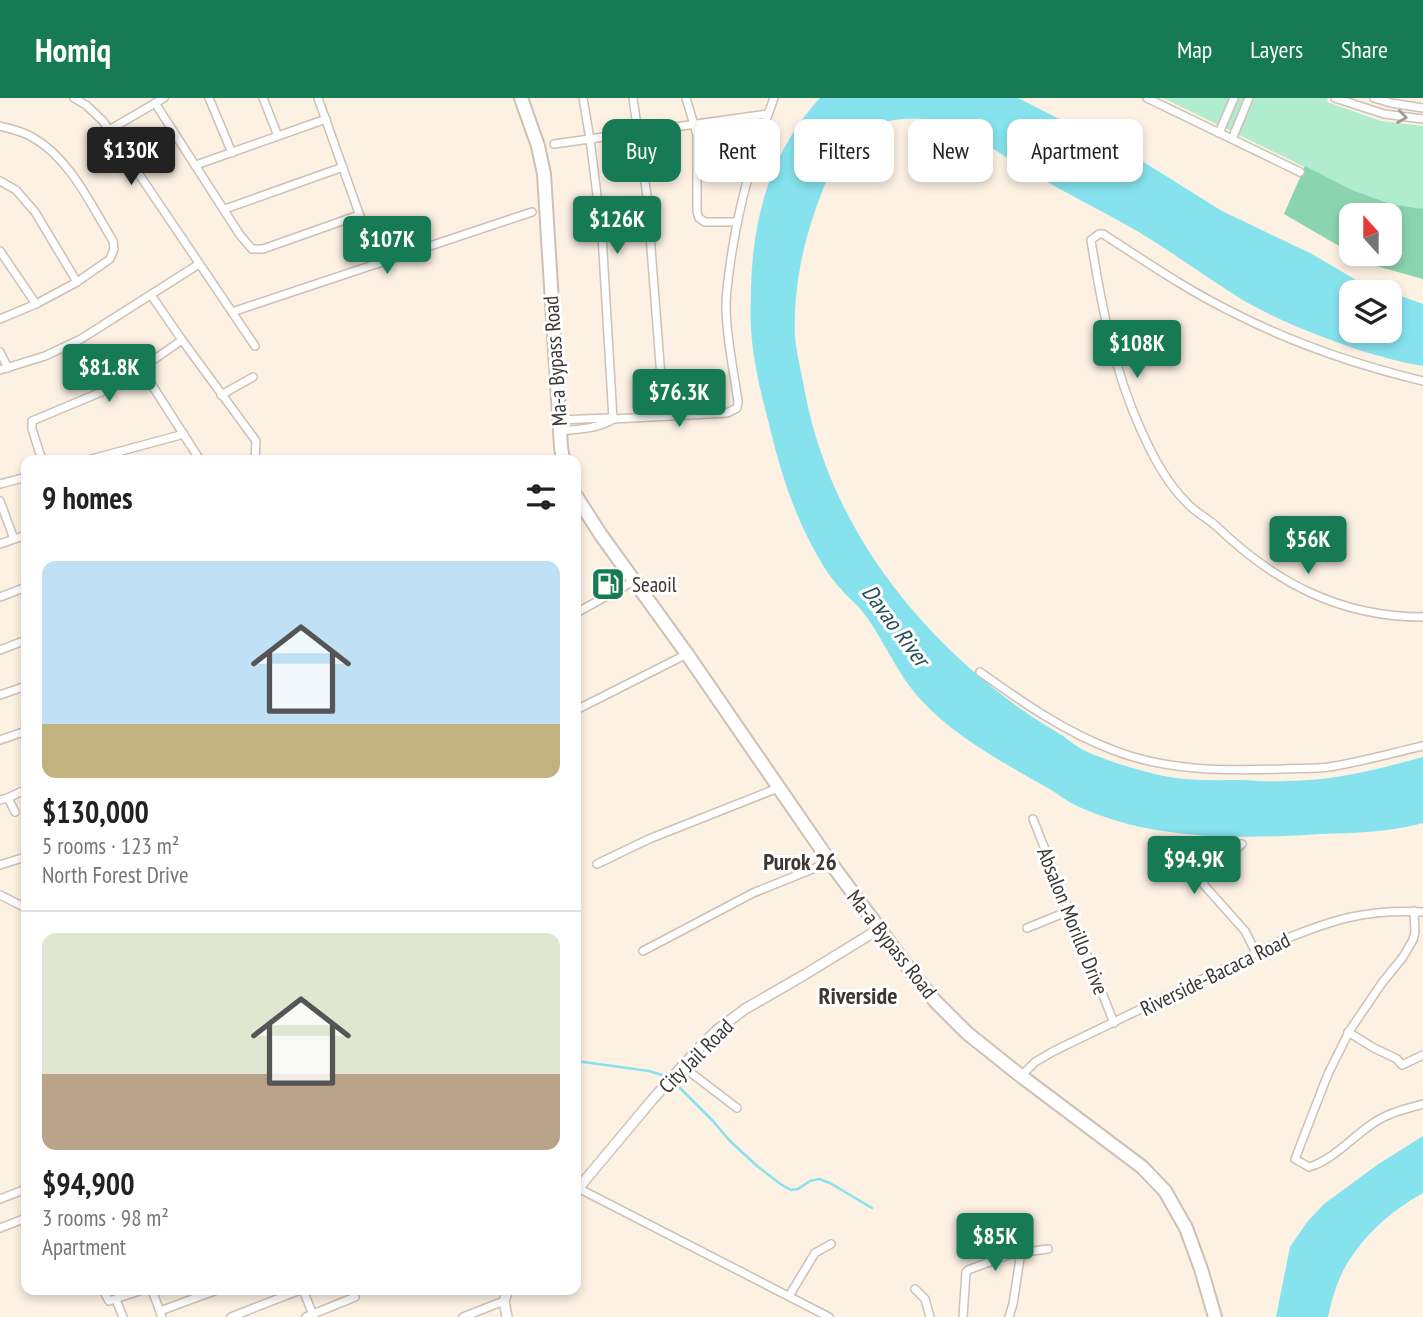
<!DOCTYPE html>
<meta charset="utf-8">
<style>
:root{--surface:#fff;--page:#f2f2f2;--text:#222;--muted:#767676;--line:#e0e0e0;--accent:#167b55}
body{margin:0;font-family:"PT Sans Narrow",sans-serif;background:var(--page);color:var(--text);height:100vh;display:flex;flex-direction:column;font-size:26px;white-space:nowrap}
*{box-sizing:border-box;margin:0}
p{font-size:23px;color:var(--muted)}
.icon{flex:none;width:38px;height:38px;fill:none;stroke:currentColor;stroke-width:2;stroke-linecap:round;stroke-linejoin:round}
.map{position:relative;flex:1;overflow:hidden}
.side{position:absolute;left:21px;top:357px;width:560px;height:840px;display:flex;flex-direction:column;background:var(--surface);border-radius:14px;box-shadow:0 4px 10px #0003}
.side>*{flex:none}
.hud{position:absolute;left:602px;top:21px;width:665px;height:63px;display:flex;gap:14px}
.needle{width:46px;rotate:339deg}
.tools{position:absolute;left:1339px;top:105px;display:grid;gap:14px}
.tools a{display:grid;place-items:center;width:63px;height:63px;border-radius:14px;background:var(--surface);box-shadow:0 4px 10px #0003;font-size:35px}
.price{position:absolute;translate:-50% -60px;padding:0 16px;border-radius:7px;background:var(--accent);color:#fff;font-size:23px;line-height:46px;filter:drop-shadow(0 2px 4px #0008)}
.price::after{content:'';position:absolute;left:50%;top:42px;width:21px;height:16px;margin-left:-10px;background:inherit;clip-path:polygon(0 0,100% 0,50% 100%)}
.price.selected{background:#222;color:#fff}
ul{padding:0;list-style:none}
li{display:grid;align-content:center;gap:14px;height:371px;padding:0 21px}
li+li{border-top:2px solid var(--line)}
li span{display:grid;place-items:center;height:217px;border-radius:14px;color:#555}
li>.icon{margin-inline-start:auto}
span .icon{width:126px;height:126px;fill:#fffc;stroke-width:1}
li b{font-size:30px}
h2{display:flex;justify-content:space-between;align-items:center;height:84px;padding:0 21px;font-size:30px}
.pill{padding:0 24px;border-radius:14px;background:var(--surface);box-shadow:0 4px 10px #0003;font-size:24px;line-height:63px}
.pill.selected{background:var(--accent);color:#fff}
header{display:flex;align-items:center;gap:42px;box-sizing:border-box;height:98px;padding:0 35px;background:var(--accent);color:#fff}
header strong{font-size:33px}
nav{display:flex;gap:38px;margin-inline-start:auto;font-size:24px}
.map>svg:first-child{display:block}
.green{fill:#b1ecce}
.forest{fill:#8bd4b0}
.water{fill:#86e3ee;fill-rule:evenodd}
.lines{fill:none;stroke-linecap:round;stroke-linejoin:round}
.stream{stroke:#86e3ee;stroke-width:2.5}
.minor-casing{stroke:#ccc1b4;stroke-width:10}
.tertiary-casing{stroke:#ccc1b4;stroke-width:12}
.primary-casing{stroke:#ccc1b4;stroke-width:16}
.minor{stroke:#fff;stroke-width:7}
.tertiary{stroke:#fff;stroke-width:9}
.primary{stroke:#fff;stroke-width:12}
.oneway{stroke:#9d9b98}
.labels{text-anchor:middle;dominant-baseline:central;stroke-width:6;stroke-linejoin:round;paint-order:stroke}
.street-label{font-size:21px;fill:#3b3732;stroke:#fff}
.poi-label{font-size:21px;fill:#3b3732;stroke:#fff;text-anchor:start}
.water-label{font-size:23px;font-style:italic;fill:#244f54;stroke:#fff}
.neighbourhood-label{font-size:23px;font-weight:bold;fill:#3b3732;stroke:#fff}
.quarter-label{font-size:24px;font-weight:bold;fill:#3b3732;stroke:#fff}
</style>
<header>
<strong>Homiq</strong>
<nav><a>Map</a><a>Layers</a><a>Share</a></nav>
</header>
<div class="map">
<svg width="1423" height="1219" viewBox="0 0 1423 1219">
<rect width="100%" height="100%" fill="#fdf1e4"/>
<path class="green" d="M1163 0H1328L1327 4 1381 23 1423 28V111L1391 106 1352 92Z"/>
<path class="forest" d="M1305 68 1352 92 1391 106 1423 111V181L1380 169 1353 156H1390V117H1351V155L1284 116Z"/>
<g class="water">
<path d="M820 0H1018L1142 63 1222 113 1312 156 1356 182 1423 206V268C1380 261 1340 246 1300 230 1279 221 1257 211 1238 199 1204 178 1171 153 1137 133 1102 113 1066 95 1031 75 999 57 961 23 924 21 861 19 844 40 822 94 804 139 793 189 795 238 796 254 801 272 804 289 826 415 904 522 1006 600 1024 614 1043 626 1063 638 1072 645 1082 652 1092 656 1116 666 1150 676 1175 680 1198 683 1221 682 1244 682 1258 683 1273 684 1287 683 1333 683 1379 671 1423 659V725C1390 734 1355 735 1321 736 1239 741 1153 743 1077 708 1066 703 1057 695 1046 689 1004 665 955 639 922 603 897 577 884 541 862 513 856 505 847 499 841 491 829 479 819 461 811 446 791 408 779 368 769 326 761 296 753 263 751 231 750 217 751 203 751 189 753 118 771 53 820 0ZM1351 194H1390V233H1351Z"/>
<path d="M1423 1038V1095C1390 1113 1358 1142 1341 1177 1335 1190 1331 1205 1328 1219H1276L1290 1149 1307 1124 1324 1106 1377 1067Z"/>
</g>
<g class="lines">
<g class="stream">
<path d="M576 963 649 973 665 978"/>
<path d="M678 988 713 1023 729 1042 757 1068 782 1087 791 1092 798 1091 810 1083 819 1081 830 1085 872 1110"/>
</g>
<g class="minor-casing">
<g id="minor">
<path d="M74 0 86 7 103 23 255 248"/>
<path d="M209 0 232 55"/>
<path d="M263 0 278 38"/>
<path d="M318 0 377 166"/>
<path d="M583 0 590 41 602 137 613 321"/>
<path d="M633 0 647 98 664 318"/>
<path d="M686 0 697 37V114L699 120 705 124H736"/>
<path d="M1147 0 1300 74"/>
<path d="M1335 0 1384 16 1423 21"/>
<path d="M1374 0 1391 5 1423 10"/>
<path d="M155 5 240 137 252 151H263L359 117"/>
<path d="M0 28C10 31 22 33 32 39 70 60 91 107 113 143L114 151 110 161 77 184 36 206 0 221"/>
<path d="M109 32 164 0"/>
<path d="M1219 35 1234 0"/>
<path d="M1232 41 1249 0"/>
<path d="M554 46 768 16"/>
<path d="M196 67 326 21"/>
<path d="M0 83 16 92 35 114 77 184"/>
<path d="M225 111 343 69"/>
<path d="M0 153 36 206"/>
<path d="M151 197 182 242 256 343 255 362"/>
<path d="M232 214 532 114"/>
<path d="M0 254 8 270"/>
<path d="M141 270 200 362"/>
<path d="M0 272 45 258 81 241 199 166"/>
<path d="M1423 283C1357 267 1292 245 1232 214 1187 192 1145 163 1103 136H1099L1091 142C1101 206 1114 273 1141 332 1152 357 1166 384 1186 404 1194 413 1205 419 1215 427 1274 484 1339 519 1423 519"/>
<path d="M221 297 253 279"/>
<path d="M559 322 608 320 613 321 727 315 737 310 738 304C734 273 726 240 726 208 726 192 729 176 731 160 739 105 754 53 774 0"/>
<path d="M560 333C577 331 598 331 613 321"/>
<path d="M42 362 32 331V323L106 292 129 279 182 242"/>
<path d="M88 362 184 336"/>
<path d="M0 386 26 379"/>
<path d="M0 403 14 441"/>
<path d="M0 446 26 437"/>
<path d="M0 499 26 489"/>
<path d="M576 515 634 483"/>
<path d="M0 552 26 542"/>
<path d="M980 574C1022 604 1065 634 1113 652 1166 673 1225 673 1281 671 1297 670 1314 671 1329 669 1361 664 1392 655 1423 648"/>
<path d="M0 597 26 588"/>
<path d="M576 612 687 556"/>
<path d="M0 642 26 633"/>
<path d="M8 700 15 714"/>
<path d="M0 702 8 700 20 694"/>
<path d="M1033 721 1114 925"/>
<path d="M1242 746 1208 777 1204 783V787L1245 833 1256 855"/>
<path d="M597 766 649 741 778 690"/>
<path d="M0 767 22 760"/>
<path d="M0 797 26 810"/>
<path d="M1414 813 1415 834 1413 842 1403 859 1382 885 1350 932 1328 976 1295 1061 1309 1069C1333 1062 1351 1040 1372 1026 1387 1015 1406 1011 1423 1006"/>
<path d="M1027 830 1069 813"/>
<path d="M643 853 753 795 830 764"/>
<path d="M1348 934 1374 950 1397 961 1402 967 1423 957"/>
<path d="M682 968 737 1010"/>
<path d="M1021 978 1035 964 1054 953 1283 842C1334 821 1367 811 1423 814"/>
<path d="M578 1090 829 1219"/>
<path d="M0 1101 26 1091"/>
<path d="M0 1130 26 1120"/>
<path d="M915 1191 925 1201 930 1219"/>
<path d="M103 1192 109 1203 142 1192"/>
<path d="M152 1192 162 1219"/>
<path d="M303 1192 314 1219"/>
<path d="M789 1198 815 1155 831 1146"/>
<path d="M116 1202 123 1219"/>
<path d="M160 1213 217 1192"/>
<path d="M231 1219 300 1192"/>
<path d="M306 1219 355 1199"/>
<path d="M463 1219 504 1203"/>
<path d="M963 1219 966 1174 968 1172 1011 1156 1048 1151"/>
<path d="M1009 1219 1013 1206 1021 1154"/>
</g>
</g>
<g class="tertiary-casing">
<g id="tertiary">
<path d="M576 1093 652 1002 696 953 717 932 745 911 804 877 879 831"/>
<path d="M507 1219 504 1203 508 1192"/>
</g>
</g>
<g class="primary-casing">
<g id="primary">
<path d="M521 0 538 48 544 76 561 349 563 362"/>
<path d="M576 398 601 437 687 556 830 764 912 875 935 903 967 935 1021 978 1142 1069 1165 1093 1186 1130 1201 1171 1215 1219"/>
</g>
</g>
<use href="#minor" class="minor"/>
<use href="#tertiary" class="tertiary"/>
<use href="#primary" class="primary"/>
</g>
<defs><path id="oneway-chevron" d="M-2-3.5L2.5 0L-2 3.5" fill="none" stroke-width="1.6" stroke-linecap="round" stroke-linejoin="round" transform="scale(1.75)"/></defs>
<use class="oneway" href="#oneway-chevron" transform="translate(1402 19) rotate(8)"/>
<defs>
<g id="fuel-square" transform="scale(1.75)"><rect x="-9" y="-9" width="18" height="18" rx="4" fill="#167b55" stroke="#fff"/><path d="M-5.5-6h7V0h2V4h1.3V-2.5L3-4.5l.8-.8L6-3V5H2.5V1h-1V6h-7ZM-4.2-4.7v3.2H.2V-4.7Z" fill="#fff"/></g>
</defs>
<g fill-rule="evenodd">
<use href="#fuel-square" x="608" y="486"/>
</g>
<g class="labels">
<g class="street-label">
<text transform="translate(555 263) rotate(-94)">Ma-a Bypass Road</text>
<text transform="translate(1073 823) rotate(68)">Absalon Morillo Drive</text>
<text transform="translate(892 846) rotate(52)">Ma-a Bypass Road</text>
<text transform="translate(1215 876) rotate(-26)">Riverside-Bacaca Road</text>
<text transform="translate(696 958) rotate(-45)">City Jail Road</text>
</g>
<g class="poi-label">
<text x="632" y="486">Seaoil</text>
</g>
<g class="water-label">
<text transform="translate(896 527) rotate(53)">Davao River</text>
</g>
<g class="neighbourhood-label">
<text x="800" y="763">Purok 26</text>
</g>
<g class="quarter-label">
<text x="858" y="897">Riverside</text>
</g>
</g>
</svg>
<div class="tools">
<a><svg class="needle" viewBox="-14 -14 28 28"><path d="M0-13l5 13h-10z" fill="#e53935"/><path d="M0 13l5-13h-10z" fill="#767676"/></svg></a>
<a><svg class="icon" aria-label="layers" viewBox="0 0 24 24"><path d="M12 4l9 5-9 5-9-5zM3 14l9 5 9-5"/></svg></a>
</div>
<b class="price selected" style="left:131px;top:89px">$130K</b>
<b class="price" style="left:617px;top:158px">$126K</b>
<b class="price" style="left:387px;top:178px">$107K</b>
<b class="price" style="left:1137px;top:282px">$108K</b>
<b class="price" style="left:109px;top:306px">$81.8K</b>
<b class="price" style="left:679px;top:331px">$76.3K</b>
<b class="price" style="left:1308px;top:478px">$56K</b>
<b class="price" style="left:1194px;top:798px">$94.9K</b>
<b class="price" style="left:995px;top:1175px">$85K</b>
<div class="hud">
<a class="pill selected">Buy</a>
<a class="pill">Rent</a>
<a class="pill">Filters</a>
<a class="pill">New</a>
<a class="pill">Apartment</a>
</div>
<section class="side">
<h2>9 homes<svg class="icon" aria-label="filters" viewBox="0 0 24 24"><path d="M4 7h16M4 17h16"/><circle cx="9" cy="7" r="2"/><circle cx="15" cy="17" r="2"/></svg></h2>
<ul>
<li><span style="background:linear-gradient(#bfe0f5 75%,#c2b280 0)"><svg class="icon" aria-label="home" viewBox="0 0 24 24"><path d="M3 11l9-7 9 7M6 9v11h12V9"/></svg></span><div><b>$130,000</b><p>5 rooms · 123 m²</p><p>North Forest Drive</p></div></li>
<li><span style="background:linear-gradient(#dfe7d0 65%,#b9a48a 0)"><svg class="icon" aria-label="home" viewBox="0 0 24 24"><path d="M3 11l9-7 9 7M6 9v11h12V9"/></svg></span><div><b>$94,900</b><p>3 rooms · 98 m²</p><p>Apartment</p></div></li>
</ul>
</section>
</div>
